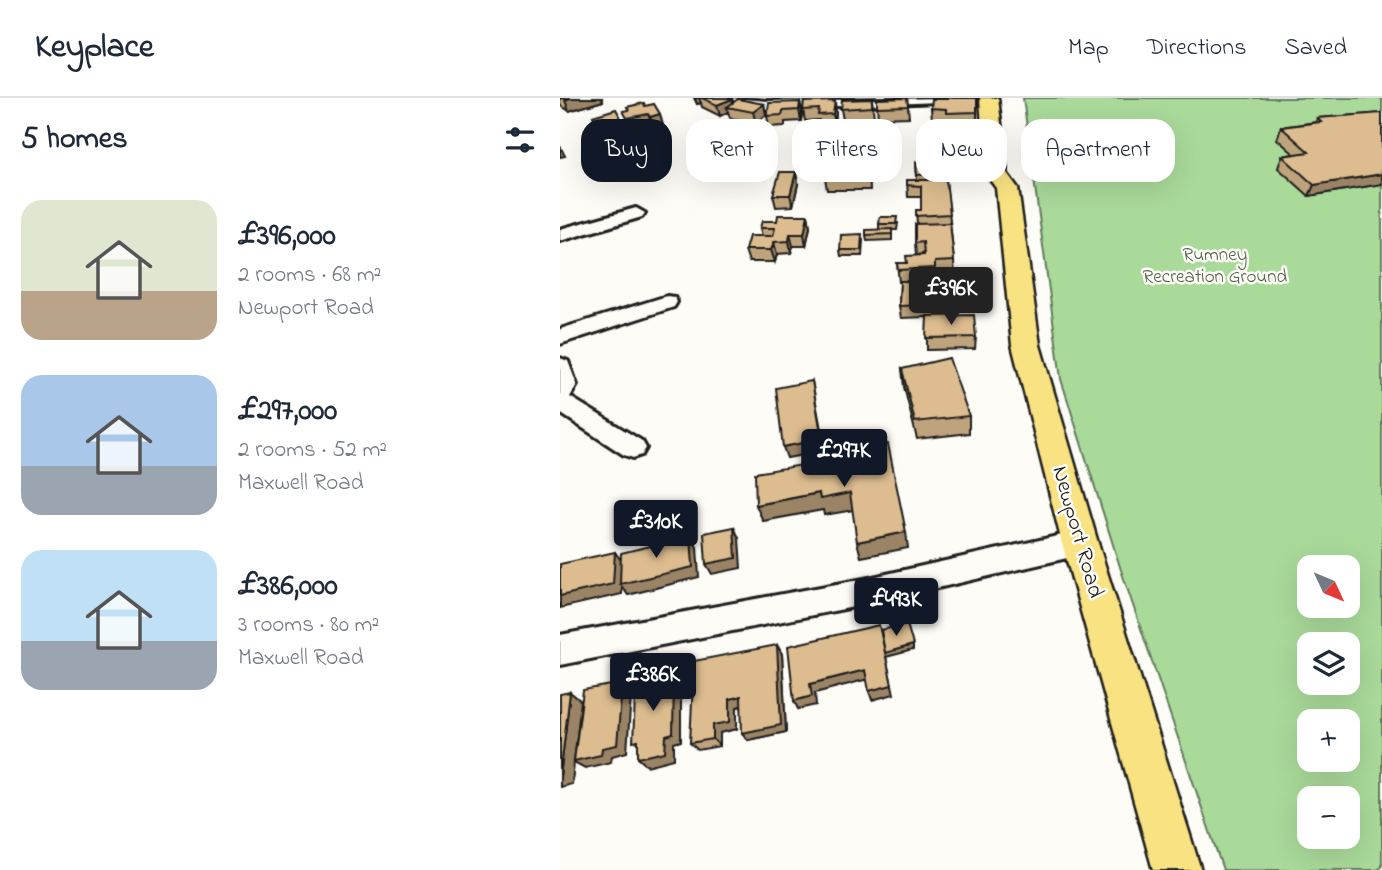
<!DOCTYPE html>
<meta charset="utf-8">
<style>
:root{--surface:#fff;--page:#f2f2f3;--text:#1f2937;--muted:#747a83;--line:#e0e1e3;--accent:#111827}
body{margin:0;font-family:"Indie Flower",sans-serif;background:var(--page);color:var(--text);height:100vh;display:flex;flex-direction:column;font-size:26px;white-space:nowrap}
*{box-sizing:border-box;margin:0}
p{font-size:23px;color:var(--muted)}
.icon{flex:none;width:38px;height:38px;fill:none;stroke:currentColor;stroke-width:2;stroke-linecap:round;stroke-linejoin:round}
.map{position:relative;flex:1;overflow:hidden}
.details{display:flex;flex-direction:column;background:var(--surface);width:560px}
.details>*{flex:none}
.guide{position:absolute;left:21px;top:21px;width:665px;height:63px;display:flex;gap:14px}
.needle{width:46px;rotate:134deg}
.fabs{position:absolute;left:737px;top:457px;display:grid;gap:14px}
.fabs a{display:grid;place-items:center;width:63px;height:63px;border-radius:14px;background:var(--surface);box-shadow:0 7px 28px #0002;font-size:35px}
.price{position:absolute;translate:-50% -60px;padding:0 16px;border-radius:7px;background:var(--accent);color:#fff;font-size:23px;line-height:46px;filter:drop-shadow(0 2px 4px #0008)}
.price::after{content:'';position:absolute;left:50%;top:42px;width:21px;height:16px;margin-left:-10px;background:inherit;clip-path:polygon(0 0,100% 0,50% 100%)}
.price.current{background:#222;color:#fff}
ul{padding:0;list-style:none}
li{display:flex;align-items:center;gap:21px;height:175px;padding:0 21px}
li span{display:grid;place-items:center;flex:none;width:196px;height:140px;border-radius:21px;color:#555}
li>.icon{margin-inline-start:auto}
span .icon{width:84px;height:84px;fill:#fffc;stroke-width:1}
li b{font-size:30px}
h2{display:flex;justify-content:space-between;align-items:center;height:84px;padding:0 21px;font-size:30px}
.tag{padding:0 24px;border-radius:21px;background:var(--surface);box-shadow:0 7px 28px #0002;font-size:24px;line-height:63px}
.tag.current{background:var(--accent);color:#fff}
header{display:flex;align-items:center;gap:42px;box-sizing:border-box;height:98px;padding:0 35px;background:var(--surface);border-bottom:2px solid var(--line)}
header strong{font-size:33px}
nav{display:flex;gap:38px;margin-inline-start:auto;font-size:24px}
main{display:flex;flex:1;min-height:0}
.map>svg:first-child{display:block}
.built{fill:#f3e9d8}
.green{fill:#a9da9a;stroke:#627b5b;stroke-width:2;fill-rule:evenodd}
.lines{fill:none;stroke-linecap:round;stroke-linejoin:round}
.minor-casing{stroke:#1c1c1c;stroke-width:6}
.major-casing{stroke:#1c1c1c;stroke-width:5}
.minor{fill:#fdfcf7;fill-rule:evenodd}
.major{fill:#f8e281;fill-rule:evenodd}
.wall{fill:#bea37c;stroke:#1c1c1c;stroke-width:2}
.shaded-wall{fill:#9b8465;stroke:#1c1c1c;stroke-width:2}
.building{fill:#ddbd90;stroke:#1c1c1c;stroke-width:2}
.labels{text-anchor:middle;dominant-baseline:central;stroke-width:5;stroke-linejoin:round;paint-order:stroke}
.far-park-label{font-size:19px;fill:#4d5e48;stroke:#fdfcf7}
.street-label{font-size:23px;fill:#1c1c1c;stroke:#fdfcf7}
</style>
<header>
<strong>Keyplace</strong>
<nav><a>Map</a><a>Directions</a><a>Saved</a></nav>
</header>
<main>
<section class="details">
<h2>5 homes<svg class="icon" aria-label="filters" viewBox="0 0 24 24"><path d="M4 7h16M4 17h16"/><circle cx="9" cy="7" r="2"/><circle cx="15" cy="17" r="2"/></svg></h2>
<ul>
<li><span style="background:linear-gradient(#dfe7d0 65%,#b9a48a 0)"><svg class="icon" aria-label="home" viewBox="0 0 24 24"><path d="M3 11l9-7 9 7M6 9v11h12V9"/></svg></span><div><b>£396,000</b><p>2 rooms · 68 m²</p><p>Newport Road</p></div></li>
<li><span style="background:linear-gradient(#a9c7e8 65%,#9aa5b1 0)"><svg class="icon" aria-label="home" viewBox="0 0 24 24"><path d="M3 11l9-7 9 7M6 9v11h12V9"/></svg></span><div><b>£297,000</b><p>2 rooms · 52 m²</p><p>Maxwell Road</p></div></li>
<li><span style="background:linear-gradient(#bfe0f5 65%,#9aa5b1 0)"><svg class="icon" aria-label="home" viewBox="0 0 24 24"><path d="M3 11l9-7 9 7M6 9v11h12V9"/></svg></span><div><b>£386,000</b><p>3 rooms · 80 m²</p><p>Maxwell Road</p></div></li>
</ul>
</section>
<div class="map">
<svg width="822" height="772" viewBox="0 0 822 772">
<rect width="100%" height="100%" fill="#fdfcf7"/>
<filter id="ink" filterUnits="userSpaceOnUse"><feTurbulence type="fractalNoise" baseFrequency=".0143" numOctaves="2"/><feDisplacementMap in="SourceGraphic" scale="14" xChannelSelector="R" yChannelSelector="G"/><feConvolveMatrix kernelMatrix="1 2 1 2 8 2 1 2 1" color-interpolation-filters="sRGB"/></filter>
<g filter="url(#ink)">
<path class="built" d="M416 3 417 35 371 34V10L375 4Z"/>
<path class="green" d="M463 0H822V769L817 772H663L561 472 501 281ZM749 469H788V508H749ZM749 546H788V584H749ZM749 623H788V662H749ZM749 700H788V738H749Z"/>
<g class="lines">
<g class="minor-casing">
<g id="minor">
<path d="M172 0 207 3 386 0 379 4 207 11 174 3Z"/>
<path d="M76 110 85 115 82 119 0 143V131Z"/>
<path d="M107 198 114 199 117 204 114 209 0 246V231Z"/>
<path d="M0 260 8 263 17 287 10 299 82 343 86 350 82 357 73 360 64 357 0 315Z"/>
<path d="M520 433 530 437 534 445 530 453 520 457 304 507 0 567V537L304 481Z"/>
</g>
</g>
<g class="major-casing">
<path id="major" d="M420 0H438L447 75 458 90 480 247 538 445 641 772H593L502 445 452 247 436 90 425 75Z"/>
</g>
<use href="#minor" class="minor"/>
<use href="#major" class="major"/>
</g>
<g class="wall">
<path d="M0 0H42L43 3 9 13 0 7Z"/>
<path d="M134 0H171L172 1 173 4 204 6 206 17 196 25 170 20 168 14 160 18 142 9 141 5 137 6Z"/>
<path d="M347 0 349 19 318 20 317 9Z"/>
<path d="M417 0V25L386 26V22L372 21 371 10Z"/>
<path d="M312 1 314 20 283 22 281 11Z"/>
<path d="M240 4 242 15 241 23 225 24V28L209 29 207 18Z"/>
<path d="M244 4 276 14 275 27 260 28 259 22 245 23 243 12Z"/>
<path d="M822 15V86L749 98 718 70 722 58 734 56 717 41 721 29 756 24 757 20Z"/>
<path d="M320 31 322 69 309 70 310 92H267L265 80 290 70 288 60 291 50V43Z"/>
<path d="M356 64 374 66 385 72 394 163 397 218 416 239 415 251 367 252V219L341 220 339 208 340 184H339L337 165H347L364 157V156L356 157 355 145 357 126 356 112H361V99H348L347 82H357Z"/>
<path d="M238 86 233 108 216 109 213 97Z"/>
<path d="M248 117 250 129 246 148H233L231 155 217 156 215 164H189L185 152 202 138 200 130 217 123Z"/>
<path d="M338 125 337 132H332V142L307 143 306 137 319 132V126Z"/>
<path d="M303 142 302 158H281L280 152Z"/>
<path d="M342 271 409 318V335L357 341 344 289Z"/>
<path d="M217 547 222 556 226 634 188 642 181 608 177 609V631L160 635V648L138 652 130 645Z"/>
</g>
<g class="shaded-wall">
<path d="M11 0H42L43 3 9 13 5 2Z"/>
<path d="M135 0H139L141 5 137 6Z"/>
<path d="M172 1 175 10 167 9 168 14 160 18 157 7Z"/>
<path d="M275 3 276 14 275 27 273 16Z"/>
<path d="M240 4 242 15 241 23 239 12Z"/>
<path d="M204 6 206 17 196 25 193 14Z"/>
<path d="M88 16 92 27 71 31 67 20Z"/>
<path d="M100 16 103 27 94 30 90 19Z"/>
<path d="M62 22 66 33 42 38 37 27Z"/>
<path d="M0 48 5 58 0 59Z"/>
<path d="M236 74 238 86 233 108 230 97Z"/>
<path d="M822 76V86L749 98 754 87Z"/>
<path d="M248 117 250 129 246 148 244 136Z"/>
<path d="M230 136 233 148 231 155 229 143Z"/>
<path d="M214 144 217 156 215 164 211 152Z"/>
<path d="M252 283 265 353 227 360 223 349Z"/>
<path d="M259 395H290L294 412 264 417 263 412 203 423 196 407Z"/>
<path d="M174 429 179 440 181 470 152 476 146 466Z"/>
<path d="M346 434 348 450 301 459 297 444Z"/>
<path d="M131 438 137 449 139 479 68 497 62 489V496L0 510V498L55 454 63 465Z"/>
<path d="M217 547 222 556 226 634 188 642 182 635Z"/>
<path d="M353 547V552L326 559 334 596 312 602 309 593 325 554Z"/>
<path d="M104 571 112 580V592L104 584Z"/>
<path d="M305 572 308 581 255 595 256 607 238 611 234 603 250 586Z"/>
<path d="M114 581 121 590V643L114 645V661L87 668 78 660Z"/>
<path d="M62 589 71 597 67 654 52 658 51 664 25 670 14 664 12 686 0 689V679L10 594 21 603 14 663 42 650Z"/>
<path d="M181 598 187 606 177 609V631L160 635V648L153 641V627L170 601Z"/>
</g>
<g class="building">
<path d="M142 0H171L172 1 157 7Z"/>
<path d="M347 0 348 8 317 9V1Z"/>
<path d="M386 0H417V14L386 15V11L371 10 372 1H386Z"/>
<path d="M178 1 204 6 193 14 167 9Z"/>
<path d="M312 1V9L281 11 282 2Z"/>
<path d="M275 3 273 16 258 17 259 11 243 12 244 4Z"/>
<path d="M240 4 239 12 223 13 222 17 207 18 209 5Z"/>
<path d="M84 5 85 8 94 6 100 16 90 19 88 16 67 20 63 13 69 12 67 9Z"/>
<path d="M56 11 62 22 37 27 33 18Z"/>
<path d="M822 15V76L754 87 722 58 749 54 721 29 761 24 757 20Z"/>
<path d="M320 31 321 58 288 60V50L300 49V43H291V34Z"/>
<path d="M374 63V66H384L385 72H380V76L357 77 356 64Z"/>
<path d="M309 69V80H265L266 71Z"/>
<path d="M220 74H236L230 97H213Z"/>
<path d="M347 82H386L390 116 356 118V112H361V88L347 87Z"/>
<path d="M218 117H248L244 136H230L229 143 214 144 211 152H185L189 138H213L215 130H200L202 123H217Z"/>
<path d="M320 119H337L336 126H319Z"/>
<path d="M390 125 394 163 375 164V170L338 172 337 165H347L346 158 364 157 363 144 355 145V126Z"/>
<path d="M332 131V136L306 137V132Z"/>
<path d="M302 136 301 152H280L281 137Z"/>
<path d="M394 174 396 206 339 208 340 183H353V177Z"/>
<path d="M414 217 416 239 366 240 367 218Z"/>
<path d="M389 260 409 318 355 324 342 271Z"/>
<path d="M252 283 262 341 223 349 216 290Z"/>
<path d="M328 346 346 434 297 444 290 395 260 401 259 395 196 407 195 375 301 357 300 350Z"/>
<path d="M174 429 176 460 146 466 144 435Z"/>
<path d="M131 438 133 469 60 486 61 455Z"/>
<path d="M55 454 53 486 0 498V466Z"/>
<path d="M347 526 353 547 325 555 321 532Z"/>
<path d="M319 527 332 587 309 593 305 572 250 586 252 598 234 603 228 548Z"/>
<path d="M217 547 221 627 182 635 181 598 170 601V624L153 627V641L130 645 134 563Z"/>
<path d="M104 571V584L114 581 113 636 106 638 105 654 78 660V643L73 644 76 578Z"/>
<path d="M51 587 50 591 62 589 57 647 42 650 41 657 14 663 23 592Z"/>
<path d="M10 594 0 679V596Z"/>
</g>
</g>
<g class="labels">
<g class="far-park-label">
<text x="655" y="157">Rumney<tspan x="655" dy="22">Recreation Ground</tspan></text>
</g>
<g class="street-label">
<text transform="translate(517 434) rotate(74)">Newport Road</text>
</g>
</g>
</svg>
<div class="fabs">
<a><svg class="needle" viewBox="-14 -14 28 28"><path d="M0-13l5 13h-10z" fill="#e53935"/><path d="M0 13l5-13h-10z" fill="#747a83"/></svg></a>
<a><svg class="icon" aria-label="layers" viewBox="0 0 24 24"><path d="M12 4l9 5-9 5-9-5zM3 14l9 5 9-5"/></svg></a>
<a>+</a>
<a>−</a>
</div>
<b class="price current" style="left:391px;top:229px">£396K</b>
<b class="price" style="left:284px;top:391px">£297K</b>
<b class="price" style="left:96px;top:462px">£310K</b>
<b class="price" style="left:336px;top:540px">£493K</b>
<b class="price" style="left:93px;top:615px">£386K</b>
<div class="guide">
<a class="tag current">Buy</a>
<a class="tag">Rent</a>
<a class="tag">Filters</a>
<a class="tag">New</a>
<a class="tag">Apartment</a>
</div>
</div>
</main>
